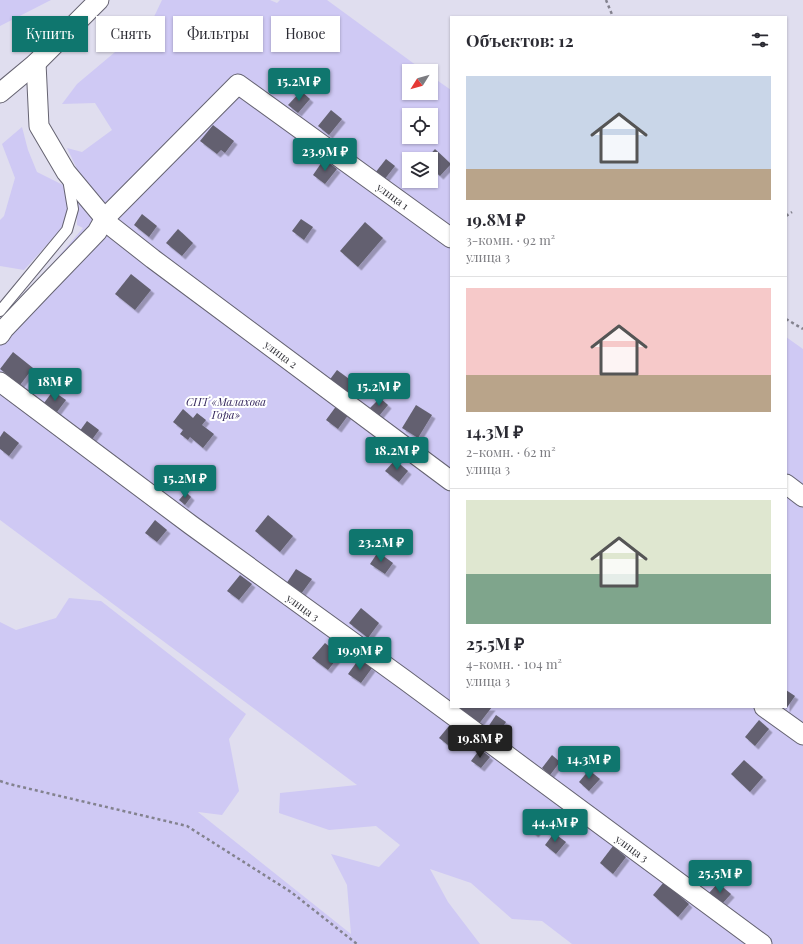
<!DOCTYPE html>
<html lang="ru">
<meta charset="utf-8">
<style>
:root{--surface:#fff;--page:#f2f2f3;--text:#2b2b33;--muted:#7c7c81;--line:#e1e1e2;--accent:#0f766e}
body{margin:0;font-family:"Playfair Display",serif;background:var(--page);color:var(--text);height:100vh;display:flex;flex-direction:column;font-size:15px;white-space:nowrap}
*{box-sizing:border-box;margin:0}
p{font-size:13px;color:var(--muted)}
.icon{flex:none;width:22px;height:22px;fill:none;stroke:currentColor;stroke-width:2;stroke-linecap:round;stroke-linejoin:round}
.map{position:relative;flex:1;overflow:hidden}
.side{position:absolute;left:450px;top:16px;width:337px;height:692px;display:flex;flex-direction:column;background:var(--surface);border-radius:0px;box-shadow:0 1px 3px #0004}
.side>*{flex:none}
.top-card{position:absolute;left:12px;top:16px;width:378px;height:36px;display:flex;gap:8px}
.needle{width:26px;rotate:233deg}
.fabs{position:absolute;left:402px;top:64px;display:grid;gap:8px}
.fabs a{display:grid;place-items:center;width:36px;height:36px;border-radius:0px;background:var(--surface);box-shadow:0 1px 3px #0004;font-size:20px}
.price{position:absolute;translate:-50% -34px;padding:0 9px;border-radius:4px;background:var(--accent);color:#fff;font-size:13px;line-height:26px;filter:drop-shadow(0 1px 2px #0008)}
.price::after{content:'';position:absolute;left:50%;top:24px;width:12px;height:9px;margin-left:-6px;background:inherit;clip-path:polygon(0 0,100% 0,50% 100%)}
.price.current{background:#222;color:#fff}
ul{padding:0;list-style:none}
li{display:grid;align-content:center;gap:8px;height:212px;padding:0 16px}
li+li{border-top:1px solid var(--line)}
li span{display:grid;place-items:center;height:124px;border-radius:0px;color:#555}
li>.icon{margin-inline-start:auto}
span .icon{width:72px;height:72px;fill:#fffc;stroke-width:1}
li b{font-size:17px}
h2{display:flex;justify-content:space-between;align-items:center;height:48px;padding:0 16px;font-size:17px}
.chip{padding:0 14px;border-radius:0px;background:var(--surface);box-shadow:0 1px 3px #0004;font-size:14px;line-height:36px}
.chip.current{background:var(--accent);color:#fff}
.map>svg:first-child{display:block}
.green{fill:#cfc9f4;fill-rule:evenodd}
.building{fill:#63616f;filter:url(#shadow)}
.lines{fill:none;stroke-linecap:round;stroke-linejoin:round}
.lane-casing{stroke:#656371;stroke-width:12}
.street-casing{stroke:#656371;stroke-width:21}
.path{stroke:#83828e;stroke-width:2.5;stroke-dasharray:3 3;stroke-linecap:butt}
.lane{stroke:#fff;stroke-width:10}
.street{stroke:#fff;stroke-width:19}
.labels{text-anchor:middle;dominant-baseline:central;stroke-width:4;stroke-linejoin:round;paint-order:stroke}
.street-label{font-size:11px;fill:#323238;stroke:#fff}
.park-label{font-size:11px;font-style:italic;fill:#33265c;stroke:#fff}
</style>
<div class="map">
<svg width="803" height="944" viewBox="0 0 803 944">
<defs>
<filter id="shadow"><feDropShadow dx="3.5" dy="3.5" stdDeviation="0" flood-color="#0004"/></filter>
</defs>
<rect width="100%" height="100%" fill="#e0deef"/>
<g class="green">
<path d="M0 0H51L0 26Z"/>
<path d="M162 0H270L277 3 280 0H327L424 71H409V93H431V76L451 90V707H786V337L803 349V944H572L542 921 512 919 471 883 430 869 448 902 480 944H0V622L16 630 56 618 69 598 101 601 246 714 229 739 239 791 222 815 198 812 351 934 347 885 331 854 379 867 400 845 376 826 329 830 279 813 280 793 357 785 0 520V325L83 228 77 225V169L67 148 82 152 112 130 95 103 62 104 77 84 152 21ZM409 115H431V137H409ZM409 159H431V181H409Z"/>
<path d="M22 127 28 150 37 172 63 185 69 208 64 226 24 270 0 266V220L4 216 15 178 2 144Z"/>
</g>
<g class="building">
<path d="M301 91 310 99 298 113 288 105Z"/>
<path d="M331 110 342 119 329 135 318 126Z"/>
<path d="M213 125 234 141 225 153 221 150 217 154 200 141Z"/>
<path d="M435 149 451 164 440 176 431 168V159H426Z"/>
<path d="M324 159 337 169 325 184 313 175Z"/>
<path d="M386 159 395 166 384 180 375 173Z"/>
<path d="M142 214 157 226 149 237 134 225Z"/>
<path d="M301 219 313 227 304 240 292 231Z"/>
<path d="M365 222 383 238 358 267 340 251Z"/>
<path d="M178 229 193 243 182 256 166 243Z"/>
<path d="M131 274 151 290 135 310 115 294Z"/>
<path d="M13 352 33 368 20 385 0 369Z"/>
<path d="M337 370 356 384 347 396 328 382Z"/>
<path d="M53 391 66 400 57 412 44 403Z"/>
<path d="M380 398 388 405 379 416 370 408Z"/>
<path d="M337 405 349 414 338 429 326 420Z"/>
<path d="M416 405 432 415 418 438 402 428Z"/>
<path d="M183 409 193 418 197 413 206 420 202 425 214 434 203 448 190 437 188 440 180 434 183 430 173 422Z"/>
<path d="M87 421 99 430 91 441 79 432Z"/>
<path d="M4 431 19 443 9 456 0 449V437Z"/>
<path d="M395 460 408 471 399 482 385 471Z"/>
<path d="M186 492 191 497 185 505 179 500Z"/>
<path d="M268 515 293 536 280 552 255 531Z"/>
<path d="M155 520 167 530 157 542 145 533Z"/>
<path d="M378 552 393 563 385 574 370 564Z"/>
<path d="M296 569 312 579 301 594 286 584Z"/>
<path d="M240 575 252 584 239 600 227 591Z"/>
<path d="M361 608 379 623 368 638 349 623Z"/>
<path d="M325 643 340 655 328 670 312 658Z"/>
<path d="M359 659 372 668 361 683 348 674Z"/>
<path d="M786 690 795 696 786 709Z"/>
<path d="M455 707H492L478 725Z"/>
<path d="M496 715 506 722 498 734 488 727Z"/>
<path d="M759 720 769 729 755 746 745 737Z"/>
<path d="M449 726 458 733 448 745 439 738Z"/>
<path d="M480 749 490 757 481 768 471 761Z"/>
<path d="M552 755 560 762 550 775 542 768Z"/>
<path d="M744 760 763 777 750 792 731 774Z"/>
<path d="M589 770 600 779 589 791 579 782Z"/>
<path d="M535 811 546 820 535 834 523 824Z"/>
<path d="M554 833 566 842 556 854 545 845Z"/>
<path d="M613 846 626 857 613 874 600 863Z"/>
<path d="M664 882 689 904 678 917 653 895Z"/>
<path d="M718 883 731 894 722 904 709 893Z"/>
</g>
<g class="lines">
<g class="lane-casing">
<path id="lane" d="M0 311 67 230 73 209 68 179"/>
</g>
<g class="street-casing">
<g id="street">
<path d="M36 63 39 126 66 172 111 226 153 259 451 481"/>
<path d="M0 93 36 63 99 0"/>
<path d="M0 335 4 329 44 287 97 232 105 218 238 84 451 238"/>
<path d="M0 382 191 525 405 680 762 944"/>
<path d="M786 484 803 497"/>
<path d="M764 707 803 735"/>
</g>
</g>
<g class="path">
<path d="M606 0 613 17"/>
<path d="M786 216 792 212"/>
<path d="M786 319 803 329"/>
<path d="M0 781 9 784 187 826 291 892 357 944"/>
</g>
<use href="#lane" class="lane"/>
<use href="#street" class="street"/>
</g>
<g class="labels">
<g class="street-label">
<text transform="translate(393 196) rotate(36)">улица 1</text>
<text transform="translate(281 354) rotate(37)">улица 2</text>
<text transform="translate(303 607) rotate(36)">улица 3</text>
<text transform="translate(632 848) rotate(36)">улица 3</text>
</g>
<g class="park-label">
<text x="226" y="401">СНТ «Малахова<tspan x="226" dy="13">Гора»</tspan></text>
</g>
</g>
</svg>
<div class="fabs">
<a><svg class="needle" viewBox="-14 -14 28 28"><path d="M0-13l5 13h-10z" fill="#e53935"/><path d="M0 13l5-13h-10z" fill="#7c7c81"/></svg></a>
<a><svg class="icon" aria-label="locate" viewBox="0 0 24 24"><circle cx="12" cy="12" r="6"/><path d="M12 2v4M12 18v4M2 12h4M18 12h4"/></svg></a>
<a><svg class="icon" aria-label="layers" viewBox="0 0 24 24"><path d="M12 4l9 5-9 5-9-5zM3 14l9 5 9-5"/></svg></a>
</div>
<b class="price" style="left:299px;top:102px">15.2M ₽</b>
<b class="price" style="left:325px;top:172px">23.9M ₽</b>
<b class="price" style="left:55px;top:402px">18M ₽</b>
<b class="price" style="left:379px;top:407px">15.2M ₽</b>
<b class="price" style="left:397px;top:471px">18.2M ₽</b>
<b class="price" style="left:185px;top:499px">15.2M ₽</b>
<b class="price" style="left:381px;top:563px">23.2M ₽</b>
<b class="price" style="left:360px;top:671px">19.9M ₽</b>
<b class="price current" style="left:480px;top:759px">19.8M ₽</b>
<b class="price" style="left:589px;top:780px">14.3M ₽</b>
<b class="price" style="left:555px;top:843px">44.4M ₽</b>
<b class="price" style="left:720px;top:894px">25.5M ₽</b>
<div class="top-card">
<a class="chip current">Купить</a>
<a class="chip">Снять</a>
<a class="chip">Фильтры</a>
<a class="chip">Новое</a>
</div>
<section class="side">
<h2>Объектов: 12<svg class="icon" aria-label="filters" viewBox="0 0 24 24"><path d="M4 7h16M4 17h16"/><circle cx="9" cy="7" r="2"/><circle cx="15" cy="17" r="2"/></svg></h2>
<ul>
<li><span style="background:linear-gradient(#c9d6e8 75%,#b9a48a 0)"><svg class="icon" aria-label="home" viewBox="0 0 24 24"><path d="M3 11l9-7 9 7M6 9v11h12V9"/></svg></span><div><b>19.8M ₽</b><p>3-комн. · 92 m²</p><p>улица 3</p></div></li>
<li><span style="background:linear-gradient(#f6c9c9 70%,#b9a48a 0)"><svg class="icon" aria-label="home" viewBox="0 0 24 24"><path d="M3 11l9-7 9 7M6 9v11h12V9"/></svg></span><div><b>14.3M ₽</b><p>2-комн. · 62 m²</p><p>улица 3</p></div></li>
<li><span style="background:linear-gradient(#dfe7d0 60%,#7fa58c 0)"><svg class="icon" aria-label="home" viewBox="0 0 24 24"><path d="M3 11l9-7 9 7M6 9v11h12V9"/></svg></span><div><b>25.5M ₽</b><p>4-комн. · 104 m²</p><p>улица 3</p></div></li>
</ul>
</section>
</div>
